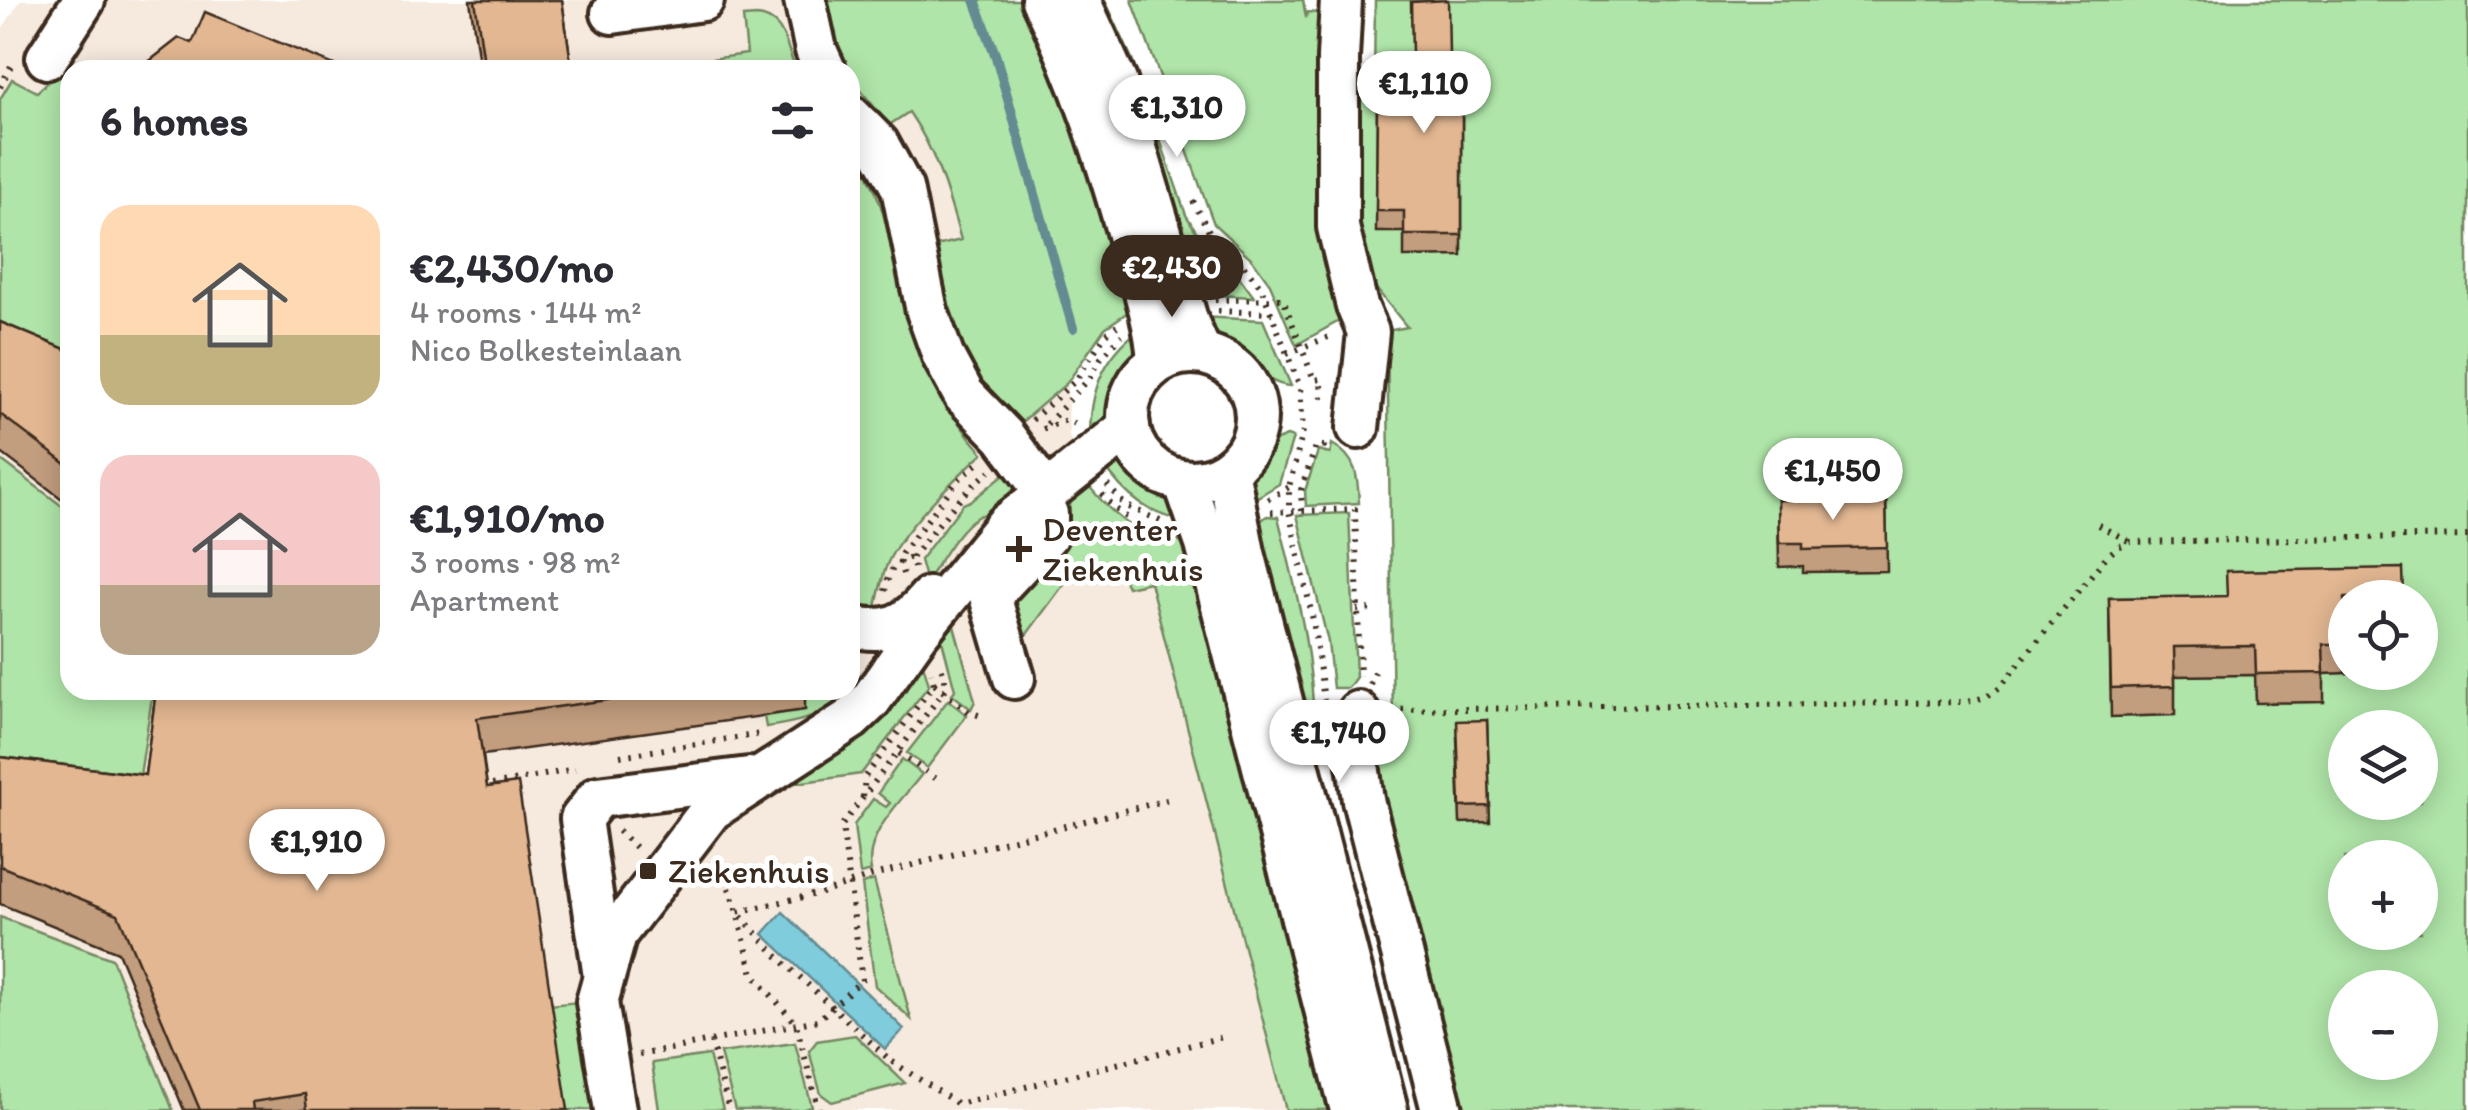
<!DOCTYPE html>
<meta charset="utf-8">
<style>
:root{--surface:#fff;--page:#f2f2f3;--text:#2b2b33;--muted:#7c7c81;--accent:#3b2a1e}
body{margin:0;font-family:Itim,sans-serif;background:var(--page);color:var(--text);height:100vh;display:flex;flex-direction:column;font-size:38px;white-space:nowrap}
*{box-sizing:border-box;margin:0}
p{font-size:32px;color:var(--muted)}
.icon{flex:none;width:55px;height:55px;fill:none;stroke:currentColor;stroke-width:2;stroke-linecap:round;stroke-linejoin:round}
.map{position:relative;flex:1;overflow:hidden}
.panel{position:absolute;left:60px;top:60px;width:800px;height:640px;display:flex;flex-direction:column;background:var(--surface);border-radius:30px;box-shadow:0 5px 25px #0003}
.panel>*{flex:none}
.tools{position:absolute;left:2328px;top:580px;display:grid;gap:20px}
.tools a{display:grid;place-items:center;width:110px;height:110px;border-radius:50%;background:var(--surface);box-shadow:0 5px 25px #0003;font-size:50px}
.price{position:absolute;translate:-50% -85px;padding:0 22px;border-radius:35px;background:#fff;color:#222;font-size:32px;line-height:65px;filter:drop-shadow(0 2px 5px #0008)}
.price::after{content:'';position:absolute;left:50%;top:60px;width:30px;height:22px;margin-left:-15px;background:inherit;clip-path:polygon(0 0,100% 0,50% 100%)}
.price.on{background:var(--accent);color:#fff}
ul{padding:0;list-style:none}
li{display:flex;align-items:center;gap:30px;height:250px;padding:0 40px}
li span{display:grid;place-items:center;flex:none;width:280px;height:200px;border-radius:30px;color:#555}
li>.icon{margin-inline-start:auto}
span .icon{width:120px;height:120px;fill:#fffc;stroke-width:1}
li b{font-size:42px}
h2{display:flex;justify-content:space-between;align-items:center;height:120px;padding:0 40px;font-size:42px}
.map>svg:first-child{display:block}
.built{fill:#f6e9de;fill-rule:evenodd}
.green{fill:#afe5a8;stroke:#758863;stroke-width:2.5;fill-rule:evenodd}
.water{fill:#7fccdd;stroke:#648b91;stroke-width:2.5}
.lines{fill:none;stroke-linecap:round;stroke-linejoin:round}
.stream{stroke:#648b91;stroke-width:10}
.minor-casing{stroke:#3b2a1e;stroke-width:48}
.path{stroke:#3b2a1e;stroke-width:6;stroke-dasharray:2.5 8;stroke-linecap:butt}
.minor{stroke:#fff;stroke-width:40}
.wall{fill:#c29d7e;stroke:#3b2a1e;stroke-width:2.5}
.building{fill:#e2b792;stroke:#3b2a1e;stroke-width:2.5}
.poi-dot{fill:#3b2a1e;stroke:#fff;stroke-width:4}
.labels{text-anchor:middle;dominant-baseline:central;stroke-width:10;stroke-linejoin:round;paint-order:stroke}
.poi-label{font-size:35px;fill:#3b2a1e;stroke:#fff;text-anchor:start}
</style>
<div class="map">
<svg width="2468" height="1110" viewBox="0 0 2468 1110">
<rect width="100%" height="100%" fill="#fff"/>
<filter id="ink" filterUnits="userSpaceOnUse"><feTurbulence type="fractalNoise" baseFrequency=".01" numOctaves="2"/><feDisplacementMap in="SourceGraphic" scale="20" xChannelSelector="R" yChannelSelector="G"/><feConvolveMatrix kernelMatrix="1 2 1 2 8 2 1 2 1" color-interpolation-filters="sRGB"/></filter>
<g filter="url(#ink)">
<path class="built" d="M21 0H978L1089 348 1067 383 1069 435 1088 485 1117 519 1158 539 1186 541 1338 1110H0V32ZM70 70H850V690H70Z"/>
<g class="green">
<path d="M818 0H1030L1133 292 1124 295 1128 312 1105 328 1067 383 1017 426 980 383 964 348 949 311 936 246 961 240C948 194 936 151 909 112L889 125 850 77V70H845L829 37Z"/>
<path d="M1092 0H1105L1132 59 1186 215 1204 244 1232 267 1254 297 1200 294Z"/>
<path d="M1132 0H1303L1306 18 1307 12 1318 13 1320 145 1348 316 1296 345 1270 284 1252 259 1214 224Z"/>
<path d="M1375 0H2468V1110H1454L1385 828 1372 723 1393 719 1387 331 1407 327 1357 265 1355 104 1374 84ZM2345 598H2420V672H2345ZM2345 728H2420V802H2345ZM2345 858H2420V932H2345ZM2345 988H2420V1062H2345Z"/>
<path d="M756 16C785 17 786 48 796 70H633L747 54 743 17Z"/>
<path d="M65 67 70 73V382L0 353V99L12 79 37 92Z"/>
<path d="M850 147C894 207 886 248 905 313 921 367 946 412 983 453 955 478 899 532 886 567 880 584 877 603 873 621L850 616Z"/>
<path d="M1198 317 1263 320 1291 386C1269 388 1206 337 1198 317Z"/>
<path d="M1139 330 1138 358 1124 379 1108 422 1090 438C1090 392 1102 358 1139 330Z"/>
<path d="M1287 436 1293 438 1279 484 1246 504C1247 475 1255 446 1287 436Z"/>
<path d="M1332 444C1357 457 1358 478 1359 503L1306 506 1305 491 1318 451 1330 454Z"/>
<path d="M0 459 70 512V690H153L139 782 0 778Z"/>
<path d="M1113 459C1122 461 1163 490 1171 498 1177 504 1181 513 1186 520 1148 517 1122 493 1102 462Z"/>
<path d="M1009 470C1015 481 1020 488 1013 500 1003 516 991 510 977 517 956 530 940 563 926 582L920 560 963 504 973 500Z"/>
<path d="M1088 485C1118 521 1138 538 1186 541L1338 1110H1286L1150 582 1127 587C1118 565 1109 561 1086 561L1072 573 1013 653 1002 594 1065 528 1074 488 1081 490Z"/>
<path d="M1349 513 1356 677 1348 688H1333L1328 642 1297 515Z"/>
<path d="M1267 516 1278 517C1297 593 1315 662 1314 741L1302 744 1255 525Z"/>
<path d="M949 608 975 701 971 709 952 694 955 690 938 625Z"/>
<path d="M919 650 929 685 861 774 774 786Z"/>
<path d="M803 690H847C827 718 798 722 766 727L764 716 805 710Z"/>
<path d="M948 700 967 715 927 768 907 753Z"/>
<path d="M902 759 922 774C901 802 864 833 871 871L860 874 854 825 873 799 886 807 890 803 878 793Z"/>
<path d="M874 880 911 1019 875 986 862 884Z"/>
<path d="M0 917 112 959 173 1110H0Z"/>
<path d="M579 1002 594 1110H563L548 1005Z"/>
<path d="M855 1035 905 1083 832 1102 821 1094 809 1051 817 1041Z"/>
<path d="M795 1043 812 1107 800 1110H735L720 1053Z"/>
<path d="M709 1055 723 1110H659L652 1063Z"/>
</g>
<path class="water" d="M783 912 904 1029 885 1049 763 934Z"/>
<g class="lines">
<path class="stream" d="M975 0 996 57 1073 328"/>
<g class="minor-casing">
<g id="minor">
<path d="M805 0 816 50 825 70"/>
<path d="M1042 0C1082 80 1108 163 1132 249 1143 285 1156 324 1158 362"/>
<path d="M1079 0 1116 81 1188 323 1201 353"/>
<path d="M1341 0 1338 58V227L1357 306 1368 332 1358 428"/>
<path d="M612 13 703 0"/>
<path d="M47 58 84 0"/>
<path d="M850 116 878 144 902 188 927 311 943 356 964 395 1004 436 1046 493"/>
<circle cx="1192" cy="417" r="64"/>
<path d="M1228 470 1244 553 1387 1110"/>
<path d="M1184 481 1206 544 1351 1110"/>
<path d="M850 626C887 634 905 627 929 598"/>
<path d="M1014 678 990 596 1047 535V514"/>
<path d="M1358 712 1357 757 1363 800 1442 1110"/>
<path d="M603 970 581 819 598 797 749 778"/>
<path d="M615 1110 597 1002 616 934 711 810 851 719 870 701 919 632 1006 525 1129 427"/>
</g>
</g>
<g class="path">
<path d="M0 87 11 66 16 65"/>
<path d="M1193 201 1212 237 1240 261 1261 287 1300 387 1303 431 1289 487V511L1313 620 1324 700"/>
<path d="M1215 300 1283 299 1314 380 1321 379 1322 400"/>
<path d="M1218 311 1272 313"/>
<path d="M1287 354 1333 335"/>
<path d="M1032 420 1076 380 1105 335 1117 326"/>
<path d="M1047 424 1090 378 1101 358 1122 335"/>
<path d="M1043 429 1066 420 1077 425"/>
<path d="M1107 485 1125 505 1162 522"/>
<path d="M1102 494C1118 515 1140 527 1166 534"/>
<path d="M1268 499 1289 487"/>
<path d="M1302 511 1301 490 1316 446H1324V442"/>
<path d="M1271 512 1355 509 1360 677"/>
<path d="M2098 525 2130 542"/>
<path d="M914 568 912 557C937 526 959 496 990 471"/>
<path d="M903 574 899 560 902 553 957 481 980 462"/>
<path d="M885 591C889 572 893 562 912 557"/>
<path d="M1357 610 1376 609"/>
<path d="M934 684 969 712 984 717"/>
<path d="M1370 684 1377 667"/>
<path d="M1391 710 1967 702 1986 697 2000 687 2106 557 2118 547 2130 542 2468 536"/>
<path d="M899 753 938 780"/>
<path d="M620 756 761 734"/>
<path d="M482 787 575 769"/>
<path d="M863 797 865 777 934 684 931 673"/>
<path d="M618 831 638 850"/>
<path d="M719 858 737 912 779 958 891 1061 958 1104 1227 1036"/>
<path d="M711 1041 729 1110"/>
<path d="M639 1055 818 1020 862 980 842 825 947 687 940 662"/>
<path d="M819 1110 796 1024 753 974 737 912 825 892 873 875 1167 800"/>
</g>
<use href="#minor" class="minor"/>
</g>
<g class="wall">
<path d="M470 0H562L572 70H480Z"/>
<path d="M1462 108V256L1404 257V232H1376L1377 109Z"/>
<path d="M0 322 70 351V505L0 452Z"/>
<path d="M1886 499 1887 571 1803 572V566L1779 567 1778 500Z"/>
<path d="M2109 598H2345V672L2350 673 2324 674V702L2256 703 2255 675 2175 676V715L2111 717Z"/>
<path d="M156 690H805V710L483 755 487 787 568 1110H184L118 952 0 904V757L145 775Z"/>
<path d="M1487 720 1490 822 1460 823 1457 737Z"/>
</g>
<g class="building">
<path d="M475 0H562L572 70H485Z"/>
<path d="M1448 0 1450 108H1462V235H1404V211H1376L1377 109 1413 108 1411 2Z"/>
<path d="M205 12 346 70H138L179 38 192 43Z"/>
<path d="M678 60V70H610Z"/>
<path d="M0 322 70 351V467L0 414Z"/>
<path d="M1886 499 1887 547 1803 549V543H1779L1778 500Z"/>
<path d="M2403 568 2404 598H2345V644H2323L2324 673 2256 674 2255 646 2174 647 2175 686 2111 688 2109 598 2227 596 2226 571Z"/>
<path d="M156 690H680L477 718 487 787 518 783 568 1110H307L305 1094 252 1102 253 1110H200L118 914 0 866V757L145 775Z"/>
<path d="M1487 720 1490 806 1460 807 1457 721Z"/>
</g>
</g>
<g class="poi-dot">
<path d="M1014 534h10v10h10v10h-10v10h-10v-10h-10v-10h10z"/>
<rect x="638" y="861" width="20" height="20" rx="5"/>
</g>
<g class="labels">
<g class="poi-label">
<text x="1042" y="529">Deventer<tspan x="1042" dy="40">Ziekenhuis</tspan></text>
<text x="668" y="871">Ziekenhuis</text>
</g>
</g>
</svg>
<div class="tools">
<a><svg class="icon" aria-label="locate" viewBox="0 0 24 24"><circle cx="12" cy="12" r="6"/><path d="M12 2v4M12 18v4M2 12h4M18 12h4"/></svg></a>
<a><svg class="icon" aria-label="layers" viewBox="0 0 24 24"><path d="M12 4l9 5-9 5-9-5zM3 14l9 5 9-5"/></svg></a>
<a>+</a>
<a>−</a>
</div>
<b class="price" style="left:1424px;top:136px">€1,110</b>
<b class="price" style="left:1177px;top:160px">€1,310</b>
<b class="price on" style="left:1172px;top:320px">€2,430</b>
<b class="price" style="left:1833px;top:523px">€1,450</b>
<b class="price" style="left:1339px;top:785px">€1,740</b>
<b class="price" style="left:317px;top:894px">€1,910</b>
<section class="panel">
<h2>6 homes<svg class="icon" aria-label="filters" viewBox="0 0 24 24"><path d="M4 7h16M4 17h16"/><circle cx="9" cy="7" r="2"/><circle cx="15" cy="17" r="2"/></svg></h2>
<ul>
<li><span style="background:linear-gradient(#ffd9b3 65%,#c2b280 0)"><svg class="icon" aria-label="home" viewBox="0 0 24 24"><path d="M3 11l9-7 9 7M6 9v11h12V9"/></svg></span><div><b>€2,430/mo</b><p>4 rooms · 144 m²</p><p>Nico Bolkesteinlaan</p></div></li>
<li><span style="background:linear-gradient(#f6c9c9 65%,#b9a48a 0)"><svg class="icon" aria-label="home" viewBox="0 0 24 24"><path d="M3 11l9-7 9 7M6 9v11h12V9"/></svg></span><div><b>€1,910/mo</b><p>3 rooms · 98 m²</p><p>Apartment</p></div></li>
</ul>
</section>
</div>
